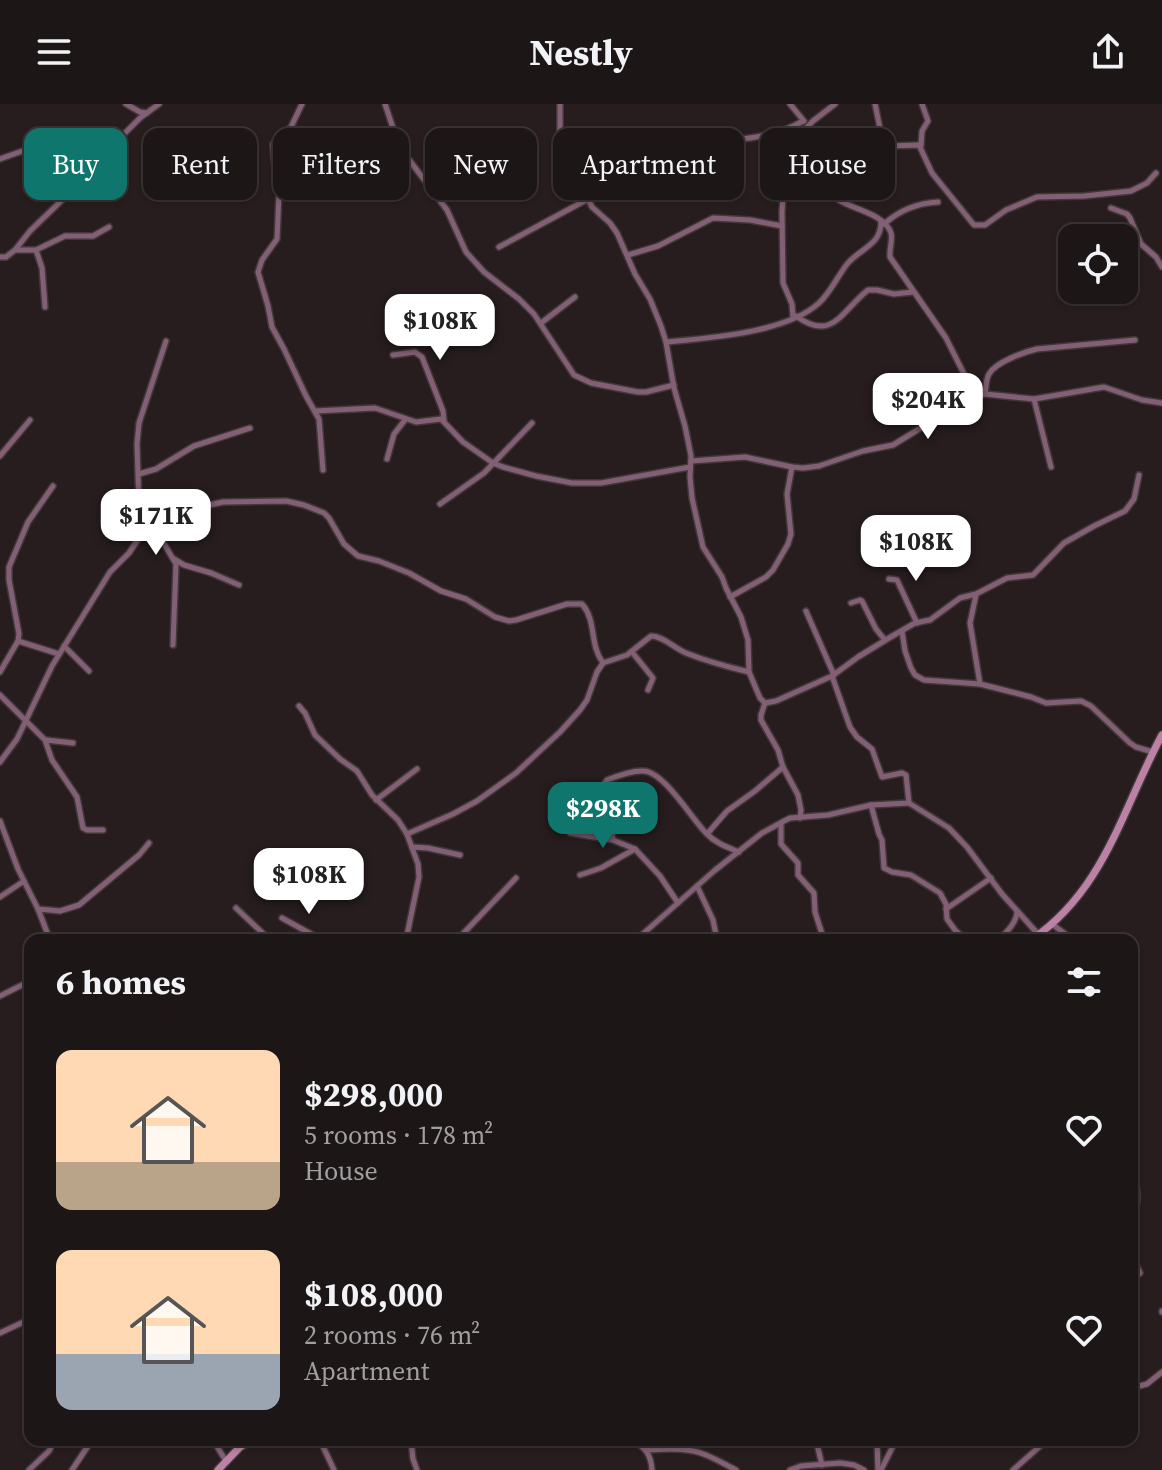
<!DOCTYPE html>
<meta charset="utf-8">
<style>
:root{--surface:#1d1616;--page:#251f1f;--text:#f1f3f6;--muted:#a09fa1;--line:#3b3535;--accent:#0f766e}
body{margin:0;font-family:"Source Serif 4",serif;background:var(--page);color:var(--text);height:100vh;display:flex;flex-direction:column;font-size:30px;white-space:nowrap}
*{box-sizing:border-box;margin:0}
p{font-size:26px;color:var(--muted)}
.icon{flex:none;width:44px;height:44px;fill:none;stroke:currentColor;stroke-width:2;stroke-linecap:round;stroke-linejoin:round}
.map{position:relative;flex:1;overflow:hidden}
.panel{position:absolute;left:24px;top:830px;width:1114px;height:512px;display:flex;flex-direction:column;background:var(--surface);border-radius:16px;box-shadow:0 2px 6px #0004,0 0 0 2px var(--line)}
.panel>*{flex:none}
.hud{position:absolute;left:24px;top:24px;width:1114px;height:72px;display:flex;gap:16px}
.controls{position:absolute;left:1058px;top:120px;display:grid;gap:16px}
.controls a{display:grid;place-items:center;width:80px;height:80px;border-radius:16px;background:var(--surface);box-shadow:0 2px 6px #0004,0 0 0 2px var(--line);font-size:40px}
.price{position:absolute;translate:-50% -68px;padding:0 18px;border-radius:16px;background:#fff;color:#222;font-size:26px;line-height:52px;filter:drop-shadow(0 2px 4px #0008)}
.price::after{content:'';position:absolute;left:50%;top:48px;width:24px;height:18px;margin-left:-12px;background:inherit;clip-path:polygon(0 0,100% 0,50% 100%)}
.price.active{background:var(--accent);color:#fff}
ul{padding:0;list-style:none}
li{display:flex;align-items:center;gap:24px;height:200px;padding:0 32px}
li span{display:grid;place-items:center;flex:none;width:224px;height:160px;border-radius:16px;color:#555}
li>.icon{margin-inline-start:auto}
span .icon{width:96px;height:96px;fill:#fffc;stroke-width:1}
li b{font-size:34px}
h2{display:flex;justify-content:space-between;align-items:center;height:96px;padding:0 32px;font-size:34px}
.chip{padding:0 28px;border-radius:16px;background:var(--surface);box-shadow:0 2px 6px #0004,0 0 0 2px var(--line);font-size:28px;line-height:72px}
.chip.active{background:var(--accent);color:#fff}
header{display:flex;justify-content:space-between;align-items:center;height:104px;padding:0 32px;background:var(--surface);font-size:36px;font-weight:700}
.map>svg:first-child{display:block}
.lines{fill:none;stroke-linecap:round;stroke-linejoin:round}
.street-casing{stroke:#423839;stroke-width:8}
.secondary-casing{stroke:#423839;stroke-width:10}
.street{stroke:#825f74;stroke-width:5}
.secondary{stroke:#bb82a5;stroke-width:7}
</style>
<header><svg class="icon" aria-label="menu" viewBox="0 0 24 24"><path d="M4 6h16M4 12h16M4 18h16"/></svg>Nestly<svg class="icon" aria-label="share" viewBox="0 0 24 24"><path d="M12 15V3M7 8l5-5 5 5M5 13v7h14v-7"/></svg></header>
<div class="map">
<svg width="1162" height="1366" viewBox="0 0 1162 1366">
<rect width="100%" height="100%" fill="#271d1e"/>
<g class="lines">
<g class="street-casing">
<g id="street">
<path d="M126 0 140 8 147 9"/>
<path d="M302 0 291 23 273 40 274 55 279 90 277 135 262 156 258 168 268 202 272 223 284 245 306 292 319 315 323 366"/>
<path d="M385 0 394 27 407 53 447 106 466 148 484 168 519 195 534 210 574 271 591 279 638 288H646L674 281"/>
<path d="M560 0V30L570 48 584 86 592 103 610 119 617 129 635 170 650 195 661 222 666 238 674 284 685 322 691 352 690 373 692 394 703 443 722 473 726 484 741 513 748 536 749 568 760 594 765 599 776 597 832 572 858 553 889 534 915 519 930 516 960 494 976 490 1007 474 1033 471 1064 439 1094 422 1125 407 1134 395 1139 371"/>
<path d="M790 0 804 17"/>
<path d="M875 0 883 39 888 42 919 41 932 69 974 121H985L1006 106 1037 93 1084 92 1131 87 1147 79 1156 69"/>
<path d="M921 42 922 27 928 17 922 0"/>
<path d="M816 45C815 50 811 57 812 63 813 75 829 90 839 96 852 105 885 110 891 129 893 136 889 145 890 153L946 234 975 292"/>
<path d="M0 55 28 45"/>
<path d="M576 66C600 55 626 45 652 42 697 36 764 41 803 17"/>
<path d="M277 76 307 77 350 70 362 82 389 62 409 59"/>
<path d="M784 88 815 82 823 83"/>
<path d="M1111 104 1127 110 1130 114 1141 140 1156 153 1162 163"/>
<path d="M884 120C900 106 917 99 938 98"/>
<path d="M499 143 588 95"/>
<path d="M16 146H36L65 132H93L109 123"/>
<path d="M36 146 42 164 45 203"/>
<path d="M628 151 658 142 713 114 750 116 782 122"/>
<path d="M0 153H6L15 146 30 127 89 70 119 35 140 14 159 0"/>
<path d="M796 212C833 239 842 206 868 186H877L894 190 913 188"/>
<path d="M793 213 792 200 783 179 782 108 786 45 813 17 835 0"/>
<path d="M541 219 575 193"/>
<path d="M666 238C709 234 786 229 819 199 831 188 838 171 848 159 861 144 881 141 881 118"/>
<path d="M393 251 415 248 422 253 443 307 444 317"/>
<path d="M985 290C986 284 986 275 989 270 996 258 1024 248 1037 245L1135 236"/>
<path d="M1034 295 1051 363"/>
<path d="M315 307 375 304 416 318 441 315 463 338 493 359 503 363 536 372 572 379H601L690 363"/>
<path d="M0 352 30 316"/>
<path d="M387 355 394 330 405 316"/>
<path d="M691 357 745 353 792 363 803 364 819 362 863 347 893 341 968 295 985 290 1034 295 1104 283 1142 296 1162 299"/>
<path d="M139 370 156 365 194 342 250 324"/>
<path d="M440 400 484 369 532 319"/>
<path d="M139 427 152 428 160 433 176 460 173 541"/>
<path d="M160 433 174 410 186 400 205 402 223 398 286 397 304 401 324 409 329 414 344 440 358 452 379 457 409 469 441 487 466 495 495 513 509 517 516 516 567 500H582C597 517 589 540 603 559"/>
<path d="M174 455 184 461 211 469 239 481"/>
<path d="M889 475 897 476 917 519"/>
<path d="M976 491 970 519 980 580"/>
<path d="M730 493 766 473 773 466 788 440 791 430 787 390 792 363"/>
<path d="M851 499 860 496 862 497 876 525 885 536"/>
<path d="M806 507 834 571"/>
<path d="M902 527 905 547 911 564 915 571 924 576 980 580 1031 593 1046 599 1081 597 1091 602 1130 639 1136 643 1153 648"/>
<path d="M18 537 59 550"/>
<path d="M64 542 89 567"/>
<path d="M632 548 653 574 648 586"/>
<path d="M0 568 18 537 19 530 9 476V463L28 418 53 382"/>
<path d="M832 572 850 623 857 633 872 645 882 673 902 669 906 671 909 699 949 724 967 743 1002 790 1038 830"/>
<path d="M0 591 45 636 52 656 77 693 83 724 87 726H103"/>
<path d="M765 599 761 611V616L778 646 783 663 798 691 801 706 800 714"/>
<path d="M299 602 305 609 315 631 340 655 357 667 372 691 398 716 407 730 418 760 419 773 406 836"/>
<path d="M46 636 73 639"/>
<path d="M0 658 17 635 52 562 110 468 129 449 137 437 139 403 137 340 139 319 166 237"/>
<path d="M376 696 417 665"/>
<path d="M871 701 879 730 882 736 884 764 892 768 911 771 940 789 946 800 947 815 955 826 966 836"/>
<path d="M0 717 18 765 38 805 50 836"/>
<path d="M781 720V740L798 759V771L814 789 815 808 824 836"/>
<path d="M570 729 613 736"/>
<path d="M407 730 453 710 477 697 516 669 560 628 580 606 587 596 597 568 603 559 627 551 651 532C663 532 674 544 686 549 706 557 728 563 749 568"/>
<path d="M707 730 727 707 755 687 783 663"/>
<path d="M412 743 428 744 460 751"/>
<path d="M580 771 601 764 635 745"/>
<path d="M697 782 713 816 717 836"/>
<path d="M0 793 24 777"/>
<path d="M678 799 660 772 635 745 613 736 605 679 607 676C617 672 632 666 644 667 664 668 692 715 706 729 715 739 727 743 739 748"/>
<path d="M236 804 270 836"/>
<path d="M38 805 60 807 79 801 139 751 149 739"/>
<path d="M946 805 991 774"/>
<path d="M282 814 322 836"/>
<path d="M1052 820 1073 836"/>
<path d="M282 836 298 833 319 835"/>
<path d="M457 836 516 774"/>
<path d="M636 836 714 767 762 729 784 717 790 714 828 711 871 701 909 699"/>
<path d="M999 836C1006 828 1017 819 1017 807"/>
<path d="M0 892 30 877"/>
<path d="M1132 1068C1138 1085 1140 1097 1132 1113"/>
<path d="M1132 1152 1140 1169 1132 1176"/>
<path d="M1162 1207V1208"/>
<path d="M0 1229 30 1215"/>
<path d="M1132 1284 1147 1280 1162 1268"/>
<path d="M213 1336 226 1357"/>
<path d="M320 1336 334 1366"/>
<path d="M411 1336 413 1355 417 1366"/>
<path d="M633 1336C646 1344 651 1351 652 1366"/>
<path d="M816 1336 822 1361"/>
<path d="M877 1336 878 1366"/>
<path d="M647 1346C666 1345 688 1343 706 1351 716 1355 726 1361 736 1366"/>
<path d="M29 1366 49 1347 51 1343 50 1336"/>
<path d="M72 1366 92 1336"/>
<path d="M790 1366 801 1362 840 1359 854 1361 864 1366"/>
<path d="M881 1366 896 1336"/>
<path d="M1013 1366 1047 1336"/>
</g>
</g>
<g class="secondary-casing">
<g id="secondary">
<path d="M1031 836C1105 786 1122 705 1162 631"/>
<path d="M218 1366 239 1344 250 1336"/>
</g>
</g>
<use href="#street" class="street"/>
<use href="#secondary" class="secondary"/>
</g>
</svg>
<div class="controls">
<a><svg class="icon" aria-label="locate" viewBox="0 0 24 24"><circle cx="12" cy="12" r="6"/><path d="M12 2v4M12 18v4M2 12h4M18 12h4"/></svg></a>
</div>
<b class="price" style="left:440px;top:258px">$108K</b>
<b class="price" style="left:928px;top:337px">$204K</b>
<b class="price" style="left:156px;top:453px">$171K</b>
<b class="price" style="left:916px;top:479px">$108K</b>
<b class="price active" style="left:603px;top:746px">$298K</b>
<b class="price" style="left:309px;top:812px">$108K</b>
<div class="hud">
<a class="chip active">Buy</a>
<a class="chip">Rent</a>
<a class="chip">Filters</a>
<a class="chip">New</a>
<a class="chip">Apartment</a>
<a class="chip">House</a>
</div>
<section class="panel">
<h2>6 homes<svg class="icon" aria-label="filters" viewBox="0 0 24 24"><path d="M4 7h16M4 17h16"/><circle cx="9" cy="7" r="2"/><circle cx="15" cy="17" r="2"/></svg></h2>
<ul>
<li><span style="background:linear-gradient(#ffd9b3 70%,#b9a48a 0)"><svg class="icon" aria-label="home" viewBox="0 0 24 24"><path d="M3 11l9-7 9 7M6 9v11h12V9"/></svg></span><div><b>$298,000</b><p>5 rooms · 178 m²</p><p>House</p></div><svg class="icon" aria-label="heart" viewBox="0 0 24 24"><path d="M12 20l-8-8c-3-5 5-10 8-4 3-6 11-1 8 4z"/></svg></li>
<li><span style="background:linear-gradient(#ffd9b3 65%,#9aa5b1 0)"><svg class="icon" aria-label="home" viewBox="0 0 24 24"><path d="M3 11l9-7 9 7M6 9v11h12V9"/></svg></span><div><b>$108,000</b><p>2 rooms · 76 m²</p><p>Apartment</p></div><svg class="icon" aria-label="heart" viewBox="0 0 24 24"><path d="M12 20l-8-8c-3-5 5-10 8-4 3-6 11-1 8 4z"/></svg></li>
</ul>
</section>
</div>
